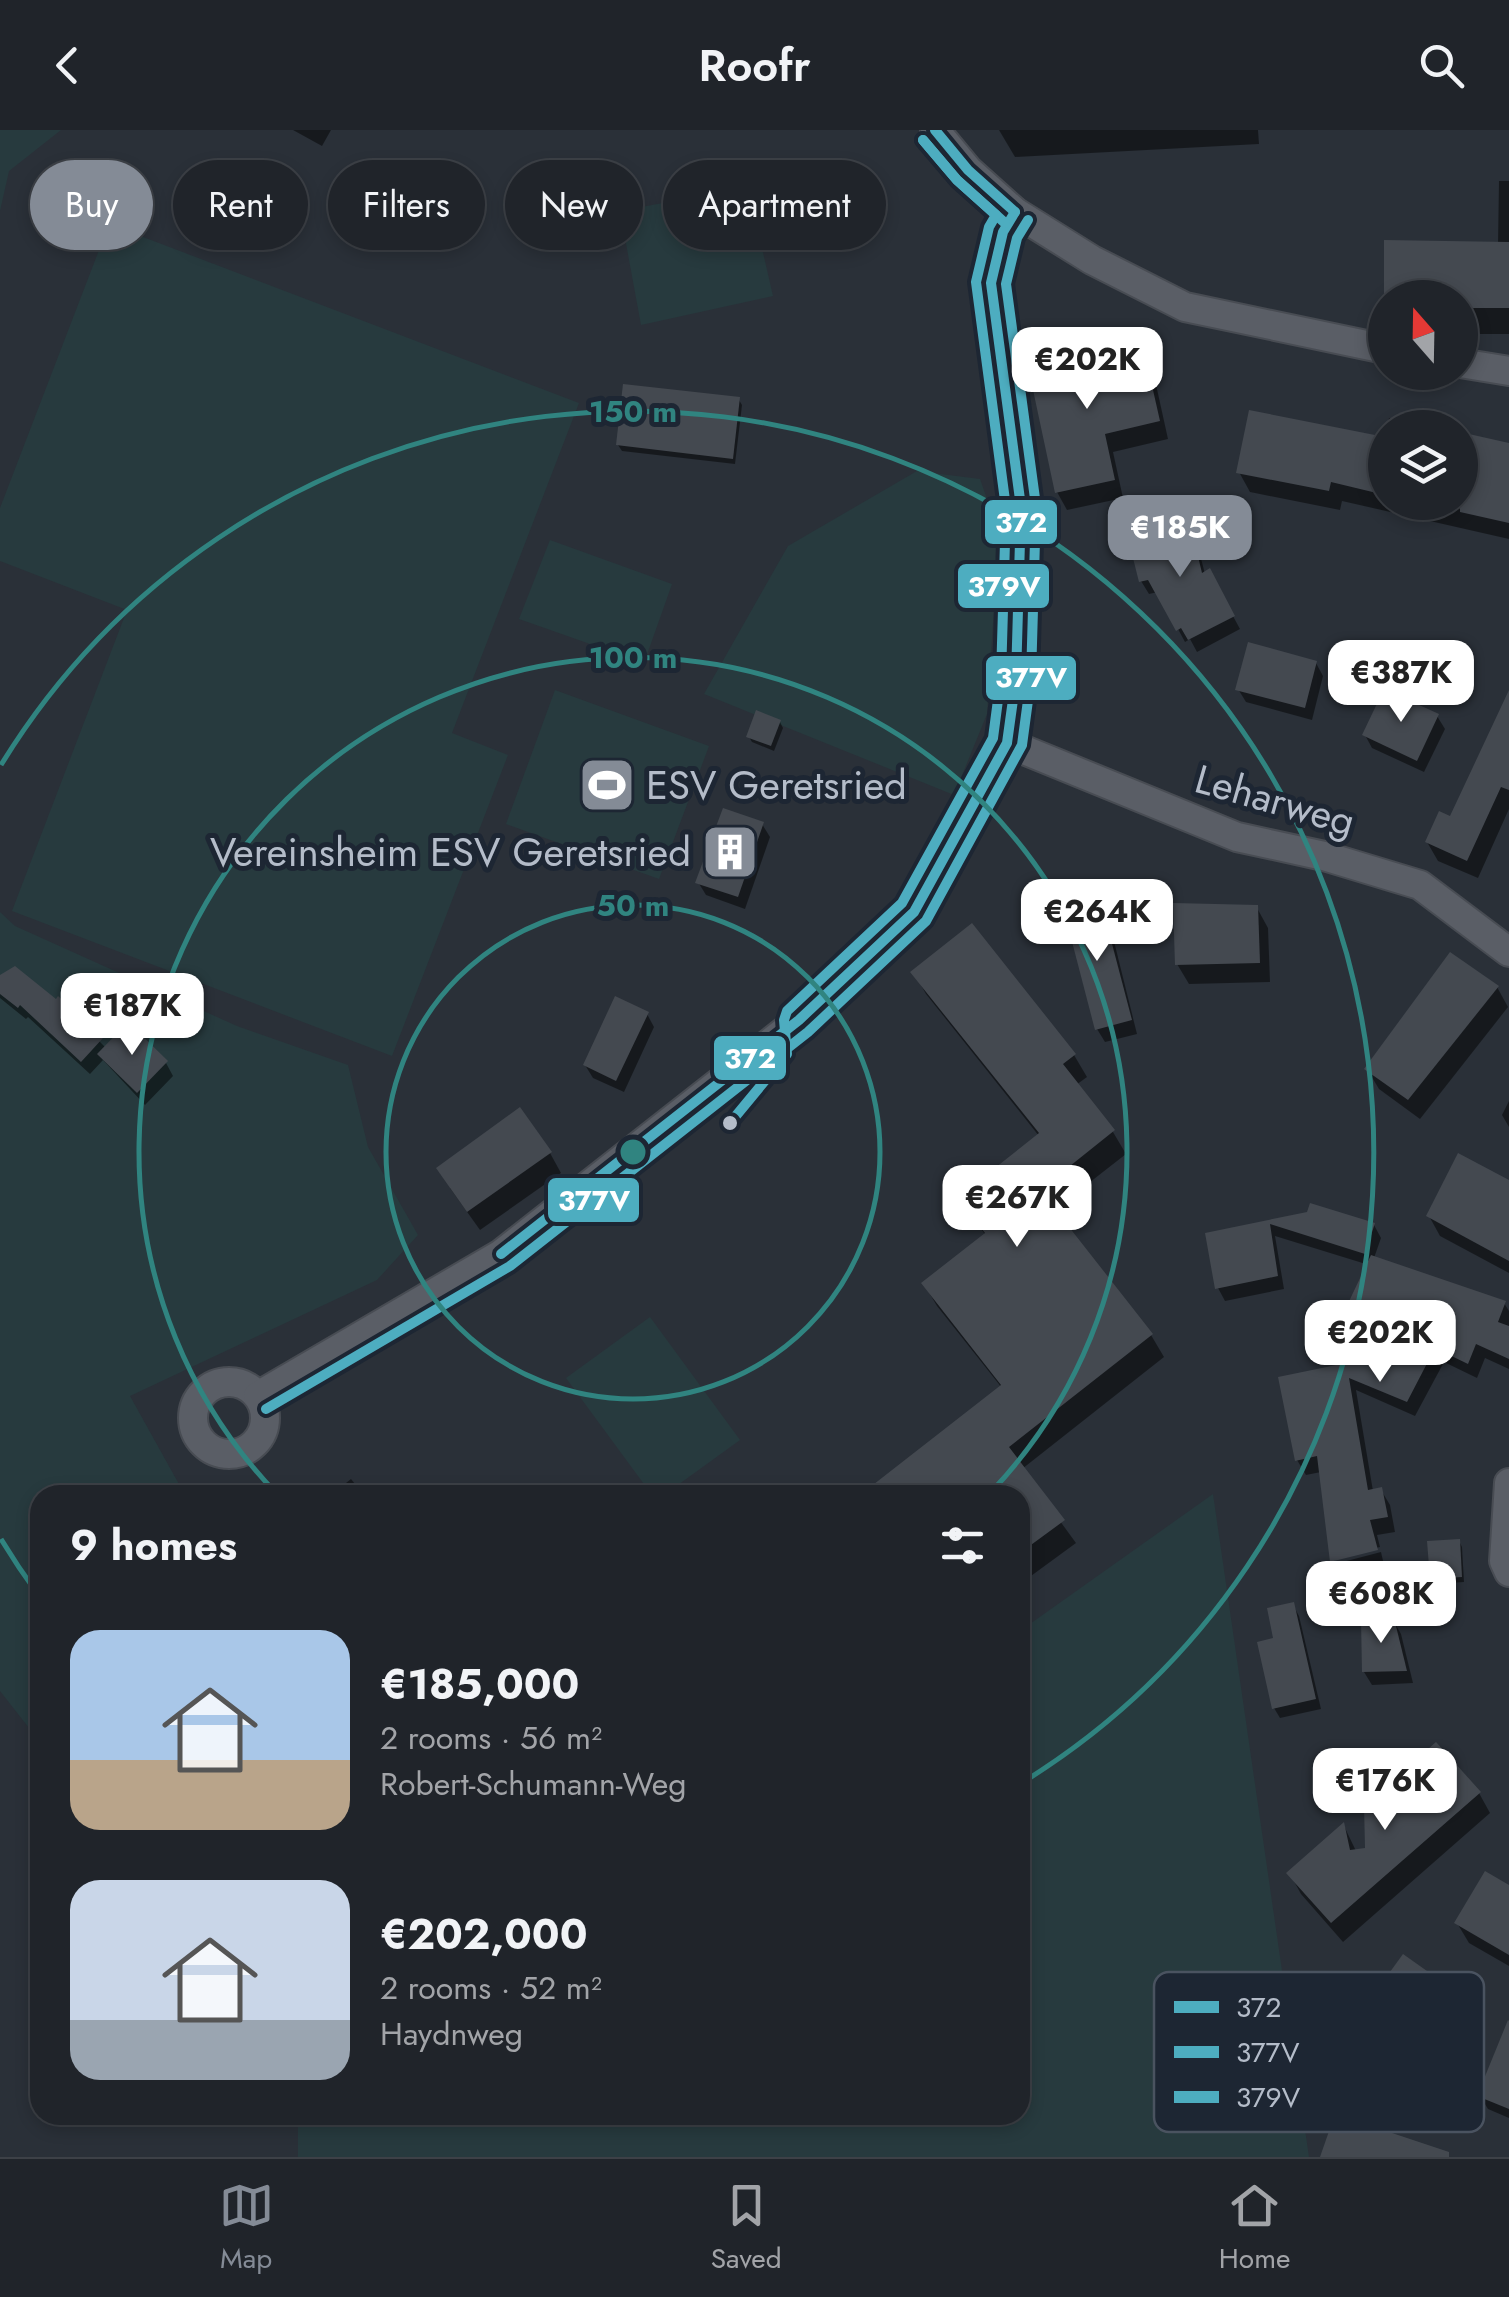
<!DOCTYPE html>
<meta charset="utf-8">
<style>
:root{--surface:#20242a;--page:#2d3036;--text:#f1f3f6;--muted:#a2a4a8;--line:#3d4147;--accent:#848b96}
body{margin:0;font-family:Jost,sans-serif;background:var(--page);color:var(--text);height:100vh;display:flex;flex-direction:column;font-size:38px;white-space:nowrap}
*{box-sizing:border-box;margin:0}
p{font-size:32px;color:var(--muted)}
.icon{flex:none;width:55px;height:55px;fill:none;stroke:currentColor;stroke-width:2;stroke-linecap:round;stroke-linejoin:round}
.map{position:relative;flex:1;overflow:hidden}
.side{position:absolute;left:30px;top:1355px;width:1000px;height:640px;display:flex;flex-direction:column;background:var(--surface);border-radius:30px;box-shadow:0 5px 15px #0003,0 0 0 2px var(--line)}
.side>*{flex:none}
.hud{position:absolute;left:30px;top:30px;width:1000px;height:90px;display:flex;gap:20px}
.needle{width:65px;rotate:340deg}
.tools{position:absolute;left:1368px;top:150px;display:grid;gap:20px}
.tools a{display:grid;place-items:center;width:110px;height:110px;border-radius:50%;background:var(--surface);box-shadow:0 5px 15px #0003,0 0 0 2px var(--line);font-size:50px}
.price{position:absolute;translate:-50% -85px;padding:0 22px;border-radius:20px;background:#fff;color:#222;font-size:32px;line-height:65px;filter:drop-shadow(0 2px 5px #0008)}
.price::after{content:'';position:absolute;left:50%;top:60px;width:30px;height:22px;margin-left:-15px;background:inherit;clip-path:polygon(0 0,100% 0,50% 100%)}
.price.active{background:var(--accent);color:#fff}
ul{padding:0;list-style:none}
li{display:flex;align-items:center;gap:30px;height:250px;padding:0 40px}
li span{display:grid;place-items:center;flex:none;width:280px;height:200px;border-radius:30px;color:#555}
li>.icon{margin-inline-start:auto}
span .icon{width:120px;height:120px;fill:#fffc;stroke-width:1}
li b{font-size:42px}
h2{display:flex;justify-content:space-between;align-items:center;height:120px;padding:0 40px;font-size:42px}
.tag{padding:0 35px;border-radius:45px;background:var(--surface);box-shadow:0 5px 15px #0003,0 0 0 2px var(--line);font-size:35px;line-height:90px}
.tag.active{background:var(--accent);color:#fff}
header{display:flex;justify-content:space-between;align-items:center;height:130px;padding:0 40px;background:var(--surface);font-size:45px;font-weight:600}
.menu{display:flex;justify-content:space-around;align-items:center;height:140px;border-top:2px solid var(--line);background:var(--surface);font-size:28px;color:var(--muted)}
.menu a{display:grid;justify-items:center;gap:5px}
.menu .active{color:var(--accent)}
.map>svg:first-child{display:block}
.green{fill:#273a3e}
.shadow{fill:#0007}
.building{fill:#444950}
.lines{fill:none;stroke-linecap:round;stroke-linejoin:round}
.minor-casing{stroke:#484c53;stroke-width:32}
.minor{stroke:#5a5e66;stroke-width:28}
.bus-1-casing{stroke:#1d2633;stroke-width:18}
.bus-2-casing{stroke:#1d2633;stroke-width:18}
.bus-3-casing{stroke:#1d2633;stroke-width:18}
.bus-1{stroke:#4dadc0;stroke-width:10}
.bus-2{stroke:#4dadc0;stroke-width:10}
.bus-3{stroke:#4dadc0;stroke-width:10}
.ring{fill:none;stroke:#308480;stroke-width:5}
.bus-dot{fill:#b4bcc9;stroke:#1d2633;stroke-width:4}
.labels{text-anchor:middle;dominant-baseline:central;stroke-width:10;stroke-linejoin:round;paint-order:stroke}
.poi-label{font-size:40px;fill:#b4bcc9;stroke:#1d2633;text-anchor:start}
.street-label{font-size:40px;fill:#b4bcc9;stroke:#1d2633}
.key{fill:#1d2633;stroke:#4a5360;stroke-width:2.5}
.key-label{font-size:28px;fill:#b4bcc9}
.centre{fill:#308480;stroke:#1d2633;stroke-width:5}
.ring-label{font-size:30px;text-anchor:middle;font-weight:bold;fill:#308480;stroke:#1d2633;stroke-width:10;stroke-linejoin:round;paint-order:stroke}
.line-badge{stroke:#1d2633;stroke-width:4}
.badge-label{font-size:28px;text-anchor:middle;font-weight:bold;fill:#fff}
</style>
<header><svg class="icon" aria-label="back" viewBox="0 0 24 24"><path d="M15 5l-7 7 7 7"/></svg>Roofr<svg class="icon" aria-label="search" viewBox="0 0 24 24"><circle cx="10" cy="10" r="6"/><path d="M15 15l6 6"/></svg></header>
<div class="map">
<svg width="1509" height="2027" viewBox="0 0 1509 2027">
<rect width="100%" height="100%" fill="#2a3038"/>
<g class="green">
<path d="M0 0H61L9 41 0 81Z"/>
<path d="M748 57 773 166 641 195 620 81Z"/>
<path d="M109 94 579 273 452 603 508 625 392 926 12 781 127 480 0 431V378Z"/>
<path d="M917 341 980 349 999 403 987 584 954 665 704 564 788 416Z"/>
<path d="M550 410 672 454 644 533 519 489Z"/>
<path d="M555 560 709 616 659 749 506 694Z"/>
<path d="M0 782 15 796 237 896 348 935 368 1017 418 1105 377 1150 130 1266 185 1365H40V1612L0 1561Z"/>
<path d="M650 1187 740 1310 664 1365H652L566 1248Z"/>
<path d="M1213 1364 1309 2027H298V1985H1020V1501Z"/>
</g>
<g class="shadow">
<path d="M293 0H331L322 16Z"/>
<path d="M999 0H1258L1259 14 1015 27Z"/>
<path d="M1499 51H1509V204H1460V168L1498 114Z"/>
<path d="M1084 217 1096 243 1144 232 1155 250 1168 309 1113 322 1123 368 1067 380 1057 362Z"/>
<path d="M739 270 742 275 735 334 622 321 618 315Z"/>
<path d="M1389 288 1429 298H1387Z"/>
<path d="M1460 304 1509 316V409L1342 371 1340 380 1250 362 1239 342 1384 310 1385 305V372H1460Z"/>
<path d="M1188 396 1196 409 1205 444 1209 442 1240 499 1197 522 1190 509 1185 512 1158 462 1149 464 1141 451Z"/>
<path d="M1316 533 1323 546 1312 590 1246 572 1238 559Z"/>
<path d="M1437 586 1445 599 1424 642 1372 618 1365 605Z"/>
<path d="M1509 588V679L1478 748 1438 731 1427 712 1451 690Z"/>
<path d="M780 592 783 598 774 621 752 612 749 607Z"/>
<path d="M762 694 770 707 745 779 706 765 698 752Z"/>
<path d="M1099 770 1107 783 1137 904 1105 912 1097 899 1066 779Z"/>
<path d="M1257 778 1268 798 1270 852 1189 854 1177 834Z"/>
<path d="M914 843 1074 925 1087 947 1076 955 1113 1002 1126 1024 1053 1081 1151 1205 1164 1227 1022 1339 1076 1413 1020 1454V1365H880L1002 1258 937 1176 924 1154 986 1106 961 1069 1039 1006 926 864Z"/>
<path d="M0 848 56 872 58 870 106 918 166 933 173 946 145 975 103 930 90 944 28 887 26 889 0 868Z"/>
<path d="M1497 857 1508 877 1420 989 1379 959 1367 939Z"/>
<path d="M647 884 654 897 624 962 593 948 585 935Z"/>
<path d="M1509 971V997L1502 985Z"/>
<path d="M550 1023 561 1043 480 1100 450 1058Z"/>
<path d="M1509 1053V1143L1440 1106 1429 1086Z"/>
<path d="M1309 1084 1374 1095 1381 1108 1374 1128 1504 1173 1509 1181V1239L1485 1228 1477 1248 1444 1232 1415 1286 1356 1260 1373 1361 1381 1360 1390 1375 1395 1402 1377 1405 1380 1417 1335 1428V1434L1381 1422 1384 1435 1342 1446 1333 1431 1321 1342 1306 1345 1297 1330 1281 1249 1408 1223 1355 1199 1346 1184 1369 1135 1275 1106 1284 1159 1225 1171 1218 1158 1208 1105Z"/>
<path d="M351 1349 364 1365H331Z"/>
<path d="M529 1358 535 1365H520Z"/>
<path d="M1459 1411 1462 1417 1464 1452 1435 1454 1432 1448Z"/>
<path d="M1293 1475 1299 1486 1321 1579 1280 1588 1274 1578 1276 1510Z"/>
<path d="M1393 1490 1401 1504 1413 1553 1372 1555 1364 1542Z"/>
<path d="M1479 1663 1490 1683 1343 1812 1301 1764 1290 1744 1344 1696 1356 1721 1367 1720Z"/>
<path d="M1509 1758V1836L1469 1813 1457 1793Z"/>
<path d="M1403 1828 1450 1860 1457 1873 1426 1916 1380 1884 1372 1871Z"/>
<path d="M1509 1935V1988L1488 1979 1480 1966Z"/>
</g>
<g class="building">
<path d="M1384 110 1509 112V178H1460V168H1384Z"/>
<path d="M1085 214 1091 241 1146 229 1160 291 1105 304 1115 350 1055 363 1026 227Z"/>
<path d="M623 254 740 267 733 329 616 315Z"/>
<path d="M1249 280 1385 307V365L1331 352 1329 361 1236 343Z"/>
<path d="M1460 302 1509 313V393L1460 382Z"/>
<path d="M1190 393 1202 443 1210 438 1235 486 1188 510 1181 498 1176 501 1148 450 1139 452 1128 408Z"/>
<path d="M1248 512 1317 531 1305 578 1235 560Z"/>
<path d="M1384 559 1439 584 1417 631 1362 605Z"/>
<path d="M1509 560V660L1501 657 1467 731 1425 712 1439 681 1450 686Z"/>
<path d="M756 580 781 590 771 616 746 607Z"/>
<path d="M723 678 764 692 738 767 695 753Z"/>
<path d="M1100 768 1132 890 1095 900 1063 777Z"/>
<path d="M1173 773 1258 775 1260 833 1175 835Z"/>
<path d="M972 793 1076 924 1063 934 1115 1000 1040 1060 1153 1204 1009 1317 1065 1390 1020 1423V1365H860L1001 1255 921 1153 985 1103 957 1068 1039 1003 910 842Z"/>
<path d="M1450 822 1499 856 1408 970 1364 939Z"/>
<path d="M15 836 56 869 58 866 103 908 81 932 20 875 18 878 0 864V845Z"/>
<path d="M615 866 649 882 616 951 583 935Z"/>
<path d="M128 892 168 931 137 963 97 924Z"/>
<path d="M520 977 552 1022 467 1082 436 1038Z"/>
<path d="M1458 1023 1509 1050V1131L1426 1086Z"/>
<path d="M1310 1073 1375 1093 1365 1124 1270 1094 1278 1146 1215 1159 1205 1103 1307 1082Z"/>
<path d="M1371 1125 1506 1171 1498 1192 1509 1196V1229L1476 1214 1468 1234 1435 1218 1407 1272 1349 1248 1368 1360 1382 1357 1388 1387 1370 1390 1378 1420 1330 1432 1317 1326 1295 1331 1278 1247 1419 1218 1343 1184Z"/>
<path d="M1460 1409 1462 1447 1430 1449 1427 1411Z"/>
<path d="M1294 1472 1316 1569 1272 1579 1257 1512 1273 1508 1267 1478Z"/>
<path d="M1394 1488 1407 1541 1362 1542 1361 1489Z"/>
<path d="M1436 1612 1481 1662 1331 1793 1286 1743 1344 1692 1350 1720 1365 1718 1364 1675Z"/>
<path d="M1485 1741 1509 1755V1825L1454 1793Z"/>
<path d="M1403 1824 1451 1858 1418 1905 1369 1871Z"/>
<path d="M1508 1890 1509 1891V1979L1477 1966Z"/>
<path d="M1335 1984 1449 2022V2027H1320Z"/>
</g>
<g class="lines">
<g class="minor-casing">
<g id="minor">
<path d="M935 0 968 40 1015 82 1092 130 1185 177 1385 219"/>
<path d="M1460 233 1509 241"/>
<path d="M1007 613 1237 707 1324 726 1420 755 1509 822"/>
<circle cx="229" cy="1288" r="36"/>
<path d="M258 1266 501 1124 799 890 914 782 1007 613 1016 548 1021 377 991 153 1003 102 1015 82"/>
<path d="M1509 1353 1504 1431 1509 1442"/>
</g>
</g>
<use href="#minor" class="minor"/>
<g class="bus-1-casing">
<g id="bus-1">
<path d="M935 0 968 40 1015 82"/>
<path d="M501 1124 799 890 914 782 1007 613 1016 548 1021 377 991 153 1003 102 1015 82"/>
</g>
</g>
<g class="bus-2-casing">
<g id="bus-2">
<path d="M923 10 957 50 1005 93"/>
<path d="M266 1279 510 1136 808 902 926 791 1022 615 1031 548 1036 376 1006 154 1017 108 1028 90"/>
</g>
</g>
<g class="bus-3-casing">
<path id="bus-3" d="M730 993 787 924 784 890 787 881 902 773 993 608 1001 547 1006 378 976 152 989 97 996 85 957 50 923 10"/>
</g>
<use href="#bus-1" class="bus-1"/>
<use href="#bus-2" class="bus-2"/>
<use href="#bus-3" class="bus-3"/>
</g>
<g class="ring">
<circle cx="633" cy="1022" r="247"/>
<path d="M275 1362A494 494 0 1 1 991 1362"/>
<path d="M37 1463A741 741 0 0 1 1 1409M1 635A741 741 0 1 1 1020 1654"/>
</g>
<defs>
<g id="stadium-square" transform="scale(2.875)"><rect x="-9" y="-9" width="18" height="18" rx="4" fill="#848b96" stroke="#1d2633"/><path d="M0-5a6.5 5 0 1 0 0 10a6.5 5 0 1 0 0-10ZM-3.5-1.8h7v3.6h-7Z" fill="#fff"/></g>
<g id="building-square" transform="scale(2.875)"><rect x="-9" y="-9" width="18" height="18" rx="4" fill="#848b96" stroke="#1d2633"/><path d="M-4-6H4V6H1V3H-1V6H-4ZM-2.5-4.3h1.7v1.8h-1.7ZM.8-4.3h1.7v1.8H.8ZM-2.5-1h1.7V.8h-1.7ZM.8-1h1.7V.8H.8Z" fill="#fff"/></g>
</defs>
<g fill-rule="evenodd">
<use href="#stadium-square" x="607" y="655"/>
<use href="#building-square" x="730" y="722"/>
</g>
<circle class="bus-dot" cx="730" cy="993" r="9"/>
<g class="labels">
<g class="poi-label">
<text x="646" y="655">ESV Geretsried</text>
<text x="691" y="722" text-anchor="end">Vereinsheim ESV Geretsried</text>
</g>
<g class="street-label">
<text transform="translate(1275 670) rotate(16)">Leharweg</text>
</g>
</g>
<rect x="1154" y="1842" width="330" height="160" rx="15" class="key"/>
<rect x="1174" y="1871" width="45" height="12" fill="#4dadc0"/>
<rect x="1174" y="1916" width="45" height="12" fill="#4dadc0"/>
<rect x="1174" y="1961" width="45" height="12" fill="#4dadc0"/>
<g class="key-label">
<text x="1236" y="1887">372</text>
<text x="1236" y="1932">377V</text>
<text x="1236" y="1977">379V</text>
</g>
<circle cx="633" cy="1022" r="15" class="centre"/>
<g class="ring-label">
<text x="633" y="292">150 m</text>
<text x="633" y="538">100 m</text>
<text x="633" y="786">50 m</text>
</g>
<g class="line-badge">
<rect x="983" y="368" width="76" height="48" rx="10" fill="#4dadc0"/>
<rect x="956" y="432" width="95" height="48" rx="10" fill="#4dadc0"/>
<rect x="984" y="524" width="94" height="48" rx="10" fill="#4dadc0"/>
<rect x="712" y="904" width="76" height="48" rx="10" fill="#4dadc0"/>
<rect x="546" y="1046" width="95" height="48" rx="10" fill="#4dadc0"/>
</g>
<g class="badge-label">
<text x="1021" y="402">372</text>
<text x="1004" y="466">379V</text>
<text x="1031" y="557">377V</text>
<text x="750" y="938">372</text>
<text x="594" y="1080">377V</text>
</g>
</svg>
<div class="tools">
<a><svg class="needle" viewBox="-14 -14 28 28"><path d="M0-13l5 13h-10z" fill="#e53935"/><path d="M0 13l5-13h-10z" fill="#a2a4a8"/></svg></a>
<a><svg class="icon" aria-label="layers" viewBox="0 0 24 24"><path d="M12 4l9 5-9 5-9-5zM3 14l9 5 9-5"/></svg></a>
</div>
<b class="price" style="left:1087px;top:282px">€202K</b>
<b class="price active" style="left:1180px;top:450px">€185K</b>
<b class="price" style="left:1401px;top:595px">€387K</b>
<b class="price" style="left:1097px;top:834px">€264K</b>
<b class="price" style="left:132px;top:928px">€187K</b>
<b class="price" style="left:1017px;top:1120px">€267K</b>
<b class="price" style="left:1380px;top:1255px">€202K</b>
<b class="price" style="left:1381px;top:1516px">€608K</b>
<b class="price" style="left:1385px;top:1703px">€176K</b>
<div class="hud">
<a class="tag active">Buy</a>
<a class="tag">Rent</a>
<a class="tag">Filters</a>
<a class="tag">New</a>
<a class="tag">Apartment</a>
</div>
<section class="side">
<h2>9 homes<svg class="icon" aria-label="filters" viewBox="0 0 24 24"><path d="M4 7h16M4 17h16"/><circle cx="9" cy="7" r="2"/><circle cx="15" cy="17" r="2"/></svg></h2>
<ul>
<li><span style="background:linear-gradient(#a9c7e8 65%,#b9a48a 0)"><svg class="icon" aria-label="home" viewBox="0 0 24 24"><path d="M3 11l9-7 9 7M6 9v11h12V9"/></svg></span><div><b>€185,000</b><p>2 rooms · 56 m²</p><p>Robert-Schumann-Weg</p></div></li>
<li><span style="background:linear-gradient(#c9d6e8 70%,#9aa5b1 0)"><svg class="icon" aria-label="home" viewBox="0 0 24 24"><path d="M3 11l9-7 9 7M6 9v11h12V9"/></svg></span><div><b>€202,000</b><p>2 rooms · 52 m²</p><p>Haydnweg</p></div></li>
</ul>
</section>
</div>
<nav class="menu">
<a class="active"><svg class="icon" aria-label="map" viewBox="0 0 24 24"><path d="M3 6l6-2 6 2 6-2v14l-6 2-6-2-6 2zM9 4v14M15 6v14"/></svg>Map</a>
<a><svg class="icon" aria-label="saved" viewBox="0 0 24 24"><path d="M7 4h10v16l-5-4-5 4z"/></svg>Saved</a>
<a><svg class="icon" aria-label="home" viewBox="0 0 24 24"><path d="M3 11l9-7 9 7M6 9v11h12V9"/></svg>Home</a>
</nav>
